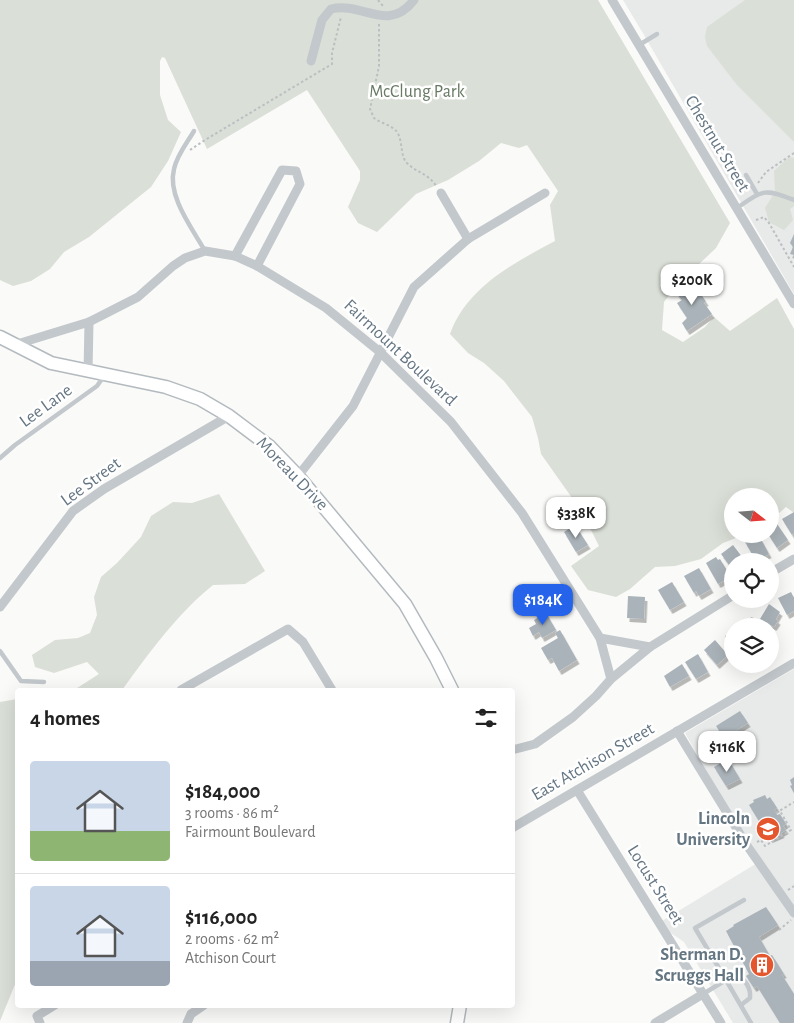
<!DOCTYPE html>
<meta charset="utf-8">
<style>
:root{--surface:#fff;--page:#f6f6f6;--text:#222;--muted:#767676;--line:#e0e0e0;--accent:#2563eb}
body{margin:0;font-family:"Alegreya Sans",sans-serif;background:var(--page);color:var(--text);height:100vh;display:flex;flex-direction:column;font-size:19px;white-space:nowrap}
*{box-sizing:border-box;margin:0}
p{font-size:16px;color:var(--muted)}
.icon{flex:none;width:28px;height:28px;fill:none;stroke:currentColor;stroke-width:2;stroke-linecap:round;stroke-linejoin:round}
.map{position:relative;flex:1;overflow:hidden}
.panel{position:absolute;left:15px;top:688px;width:500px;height:320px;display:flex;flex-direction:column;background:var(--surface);border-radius:5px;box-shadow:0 5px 20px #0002}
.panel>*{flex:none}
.needle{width:32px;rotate:107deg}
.controls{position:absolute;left:724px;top:488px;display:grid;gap:10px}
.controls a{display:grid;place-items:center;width:55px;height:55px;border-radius:50%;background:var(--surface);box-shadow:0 5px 20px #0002;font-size:25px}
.price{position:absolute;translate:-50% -42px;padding:0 11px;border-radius:10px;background:#fff;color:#222;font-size:16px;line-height:32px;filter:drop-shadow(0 1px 2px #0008)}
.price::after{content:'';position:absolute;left:50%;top:30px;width:15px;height:11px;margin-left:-8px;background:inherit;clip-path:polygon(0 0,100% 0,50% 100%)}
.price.on{background:var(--accent);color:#fff}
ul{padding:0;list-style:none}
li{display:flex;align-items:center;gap:15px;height:125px;padding:0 15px}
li+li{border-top:1px solid var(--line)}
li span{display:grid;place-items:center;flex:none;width:140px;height:100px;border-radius:5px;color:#555}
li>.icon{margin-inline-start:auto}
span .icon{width:60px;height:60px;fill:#fffc;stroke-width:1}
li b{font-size:21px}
h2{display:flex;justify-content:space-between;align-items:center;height:60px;padding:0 15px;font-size:21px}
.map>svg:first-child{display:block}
.built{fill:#e8e9e9}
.green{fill:#dadfd7}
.building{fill:#aab3b9;filter:url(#shadow)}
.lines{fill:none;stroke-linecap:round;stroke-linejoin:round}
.secondary-casing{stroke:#b3babf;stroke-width:15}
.path{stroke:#bbbfc2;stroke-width:2;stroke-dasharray:2.5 2.5;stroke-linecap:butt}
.service{stroke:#c3c8cc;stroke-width:4.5}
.minor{stroke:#c3c8cc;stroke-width:9}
.secondary{stroke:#fff;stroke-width:12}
.labels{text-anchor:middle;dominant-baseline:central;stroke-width:5;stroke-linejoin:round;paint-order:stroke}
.park-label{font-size:18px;fill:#687a64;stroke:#fff}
.street-label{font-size:18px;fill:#657683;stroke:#fff}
.poi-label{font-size:18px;font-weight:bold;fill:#657683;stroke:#fff;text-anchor:end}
</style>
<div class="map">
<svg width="794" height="1023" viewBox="0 0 794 1023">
<defs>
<filter id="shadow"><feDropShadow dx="2.5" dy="4" stdDeviation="0" flood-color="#0004"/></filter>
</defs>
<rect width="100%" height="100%" fill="#fafaf8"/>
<g class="built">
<path d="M623 0H794V294L644 35Z"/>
<path d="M794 669V1023H733L684 942 668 931 662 921 762 860 728 810 685 733Z"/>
</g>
<g class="green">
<path d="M0 0H598L730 223 716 248 678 284 664 302 662 330 683 342 705 327 714 317 730 331 777 298 794 329V513L786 507 770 521V496H732V534H746L723 543 701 559 675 566 655 567 630 589 616 597 588 590 571 566 599 546 582 512 541 454 538 438 532 417 504 381 484 363 468 353 450 334C467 287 514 263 555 241L550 205 558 191 527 145 519 148 501 143 479 161 448 180 416 194 377 232 358 223 348 207 360 180V171L307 90 207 149 165 58 162 57 160 61V95L168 120 181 132 168 161 151 187 89 237 64 252 50 269 31 281 13 286 0 280Z"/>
<path d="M745 0H794V142L737 85 707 46 705 37 707 27Z"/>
<path d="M789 157 794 158V206L790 209 793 220 784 230 769 222 765 208 775 192 774 171Z"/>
<path d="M219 494 265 571 245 584 213 585C176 615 150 652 122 690H74L99 674 87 662 54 673 35 667 32 655 55 640 78 638 90 633 97 615 94 597 101 577 117 563 141 537 151 516 173 502 192 503Z"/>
<path d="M17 699 18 977 0 1021V702Z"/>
</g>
<g class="building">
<path d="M794 234V255L790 254 793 247 790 243Z"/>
<path d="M690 279 698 296 701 294 706 302 704 303 712 314 687 331 682 323 687 318 677 303 682 300 676 293Z"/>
<path d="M794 512V533L792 535 782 519Z"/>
<path d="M775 521 788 540 777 548 768 534H770V525Z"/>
<path d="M575 525 588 545 576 552 564 532Z"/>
<path d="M758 534 769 554 756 561 745 542Z"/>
<path d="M733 545 745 561H732V569L721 554Z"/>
<path d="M716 557 718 560 720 559 731 577 718 584 706 563Z"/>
<path d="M699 568 711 589 699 596 696 591 694 593 684 576Z"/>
<path d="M672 582 684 602 670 610 658 590Z"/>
<path d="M791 592 794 598V611L787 615 778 598Z"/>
<path d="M628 596 645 597 644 619 627 618Z"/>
<path d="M769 604 780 612 776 619 778 621 774 627 760 619Z"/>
<path d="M546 613 556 630 542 638 539 632 533 636 529 628 536 624 534 620Z"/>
<path d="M752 617 759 626H739Z"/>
<path d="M560 630 577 660 559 671 552 658 548 660 541 648 558 638 555 633Z"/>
<path d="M732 632V651L725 636Z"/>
<path d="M715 640 728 655 717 665 704 650Z"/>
<path d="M698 654 708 672 696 679 685 662Z"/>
<path d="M682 664 689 676 670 687 664 676Z"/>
<path d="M740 711 748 723 724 738 716 726Z"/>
<path d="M728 759 740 779 726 786 714 767Z"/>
<path d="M794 777V793L790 786 792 785 790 780Z"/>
<path d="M765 795 767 799 770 797 777 808 774 810 777 815 780 814 786 824 783 826 786 830 781 833 782 834 770 839 749 805 754 802 753 800Z"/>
<path d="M766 907 778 925 759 937 770 956 772 955 784 974 782 975 794 994V1022L793 1023H780L757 986 754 988 746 976 749 974 726 931 734 926 733 925Z"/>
</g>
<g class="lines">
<g class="secondary-casing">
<g id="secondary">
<path d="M0 337 51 363 166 387 200 399 229 416 269 446 298 476 405 604 436 658 452 690"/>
<path d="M457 1023 460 1005"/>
</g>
</g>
<g class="path">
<path d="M378 0 383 6"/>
<path d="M379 24V66L370 109 374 118C380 123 392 125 397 132 403 141 400 154 406 162 416 173 427 172 437 187"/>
<path d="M190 150 205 140 332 64V53L341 17"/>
<path d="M758 183 766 172 794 153"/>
<path d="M756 220 764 217 769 223 794 267"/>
<path d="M776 813 794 802"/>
<path d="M757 842 761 840 765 846 791 830 780 811"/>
<path d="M788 890 794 886"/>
<path d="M779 930 791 920"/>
</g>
<g class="service">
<path d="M639 45 657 34"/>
<path d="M194 131C187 143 177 155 174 169 167 196 192 228 205 251"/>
<path d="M746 175 757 194"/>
<path d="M737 208C763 190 764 188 794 200"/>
<path d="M0 458 15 445 97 386 104 376"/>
<path d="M0 651 21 681 44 682"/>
<path d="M703 994 726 980 751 1023"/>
<path d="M741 1005 750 998C751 988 745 980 737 975L726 980 695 928 744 900"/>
</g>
<g class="minor">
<path d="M612 0 794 304"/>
<path d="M311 61 322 20 331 9C362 1 388 34 414 0"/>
<path d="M441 193 468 239"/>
<path d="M235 256 282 170 296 171 300 184 257 266"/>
<path d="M14 345 89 322 138 297 173 266 185 258 205 251 235 256 257 266 326 308 380 352 451 422 522 513 600 638 611 679"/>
<path d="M88 372 89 322"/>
<path d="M298 476 353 406 414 287 468 239 545 193"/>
<path d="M770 573 794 559"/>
<path d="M0 607 73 511 104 489 229 416"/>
<path d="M600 638 650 647"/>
<path d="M181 690 288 629 303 642 332 690"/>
<path d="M677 731 748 847 794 913"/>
<path d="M512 750 535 744 573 717 596 696 611 679 650 647 732 596"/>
<path d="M577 790 721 1023"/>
<path d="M512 828 794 663"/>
<path d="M40 1023 37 1016 55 1005"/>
<path d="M187 1023 191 1014 204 1005"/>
<path d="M655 1023 703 994"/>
</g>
<use href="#secondary" class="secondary"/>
</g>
<defs>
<g id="university-disc" transform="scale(1.25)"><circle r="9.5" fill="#e4572e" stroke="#fff"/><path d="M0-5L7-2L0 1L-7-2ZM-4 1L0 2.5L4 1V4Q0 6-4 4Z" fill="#fff"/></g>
<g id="building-disc" transform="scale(1.25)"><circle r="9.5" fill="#e4572e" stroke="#fff"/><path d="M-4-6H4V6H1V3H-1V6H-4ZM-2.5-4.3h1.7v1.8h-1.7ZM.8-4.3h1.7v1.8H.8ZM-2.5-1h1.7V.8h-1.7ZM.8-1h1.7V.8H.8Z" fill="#fff"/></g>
</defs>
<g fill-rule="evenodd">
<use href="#university-disc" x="768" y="829"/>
<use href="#building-disc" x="762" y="965"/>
</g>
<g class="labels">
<g class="park-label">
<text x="417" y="92">McClung Park</text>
</g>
<g class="street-label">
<text transform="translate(717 144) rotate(59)">Chestnut Street</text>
<text transform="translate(400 353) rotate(43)">Fairmount Boulevard</text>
<text transform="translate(46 406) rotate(-36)">Lee Lane</text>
<text transform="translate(292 474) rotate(46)">Moreau Drive</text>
<text transform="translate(91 482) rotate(-36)">Lee Street</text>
<text transform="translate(593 762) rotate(-30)">East Atchison Street</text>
<text transform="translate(655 885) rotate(58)">Locust Street</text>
</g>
<g class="poi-label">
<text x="750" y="819">Lincoln<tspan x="750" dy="21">University</tspan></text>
<text x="744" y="955">Sherman D.<tspan x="744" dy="21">Scruggs Hall</tspan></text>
</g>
</g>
</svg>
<div class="controls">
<a><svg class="needle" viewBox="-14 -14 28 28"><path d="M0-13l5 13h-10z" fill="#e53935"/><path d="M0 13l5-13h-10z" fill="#767676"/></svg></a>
<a><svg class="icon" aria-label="locate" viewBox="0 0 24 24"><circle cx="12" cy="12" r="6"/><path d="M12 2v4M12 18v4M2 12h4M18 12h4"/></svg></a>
<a><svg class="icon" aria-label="layers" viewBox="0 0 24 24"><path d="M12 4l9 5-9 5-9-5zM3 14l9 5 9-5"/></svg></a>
</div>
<b class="price" style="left:692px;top:306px">$200K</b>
<b class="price" style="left:576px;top:539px">$338K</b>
<b class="price on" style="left:543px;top:626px">$184K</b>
<b class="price" style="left:727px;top:773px">$116K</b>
<section class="panel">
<h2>4 homes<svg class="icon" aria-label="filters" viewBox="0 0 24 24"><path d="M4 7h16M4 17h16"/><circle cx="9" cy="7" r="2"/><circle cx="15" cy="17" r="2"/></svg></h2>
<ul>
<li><span style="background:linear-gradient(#c9d6e8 70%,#8fb573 0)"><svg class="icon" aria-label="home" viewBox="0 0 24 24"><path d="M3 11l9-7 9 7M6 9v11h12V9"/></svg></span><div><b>$184,000</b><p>3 rooms · 86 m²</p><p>Fairmount Boulevard</p></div></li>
<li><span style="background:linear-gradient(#c9d6e8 75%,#9aa5b1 0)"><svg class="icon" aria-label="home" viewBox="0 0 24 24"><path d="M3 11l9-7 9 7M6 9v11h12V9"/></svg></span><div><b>$116,000</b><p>2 rooms · 62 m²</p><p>Atchison Court</p></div></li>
</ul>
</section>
</div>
